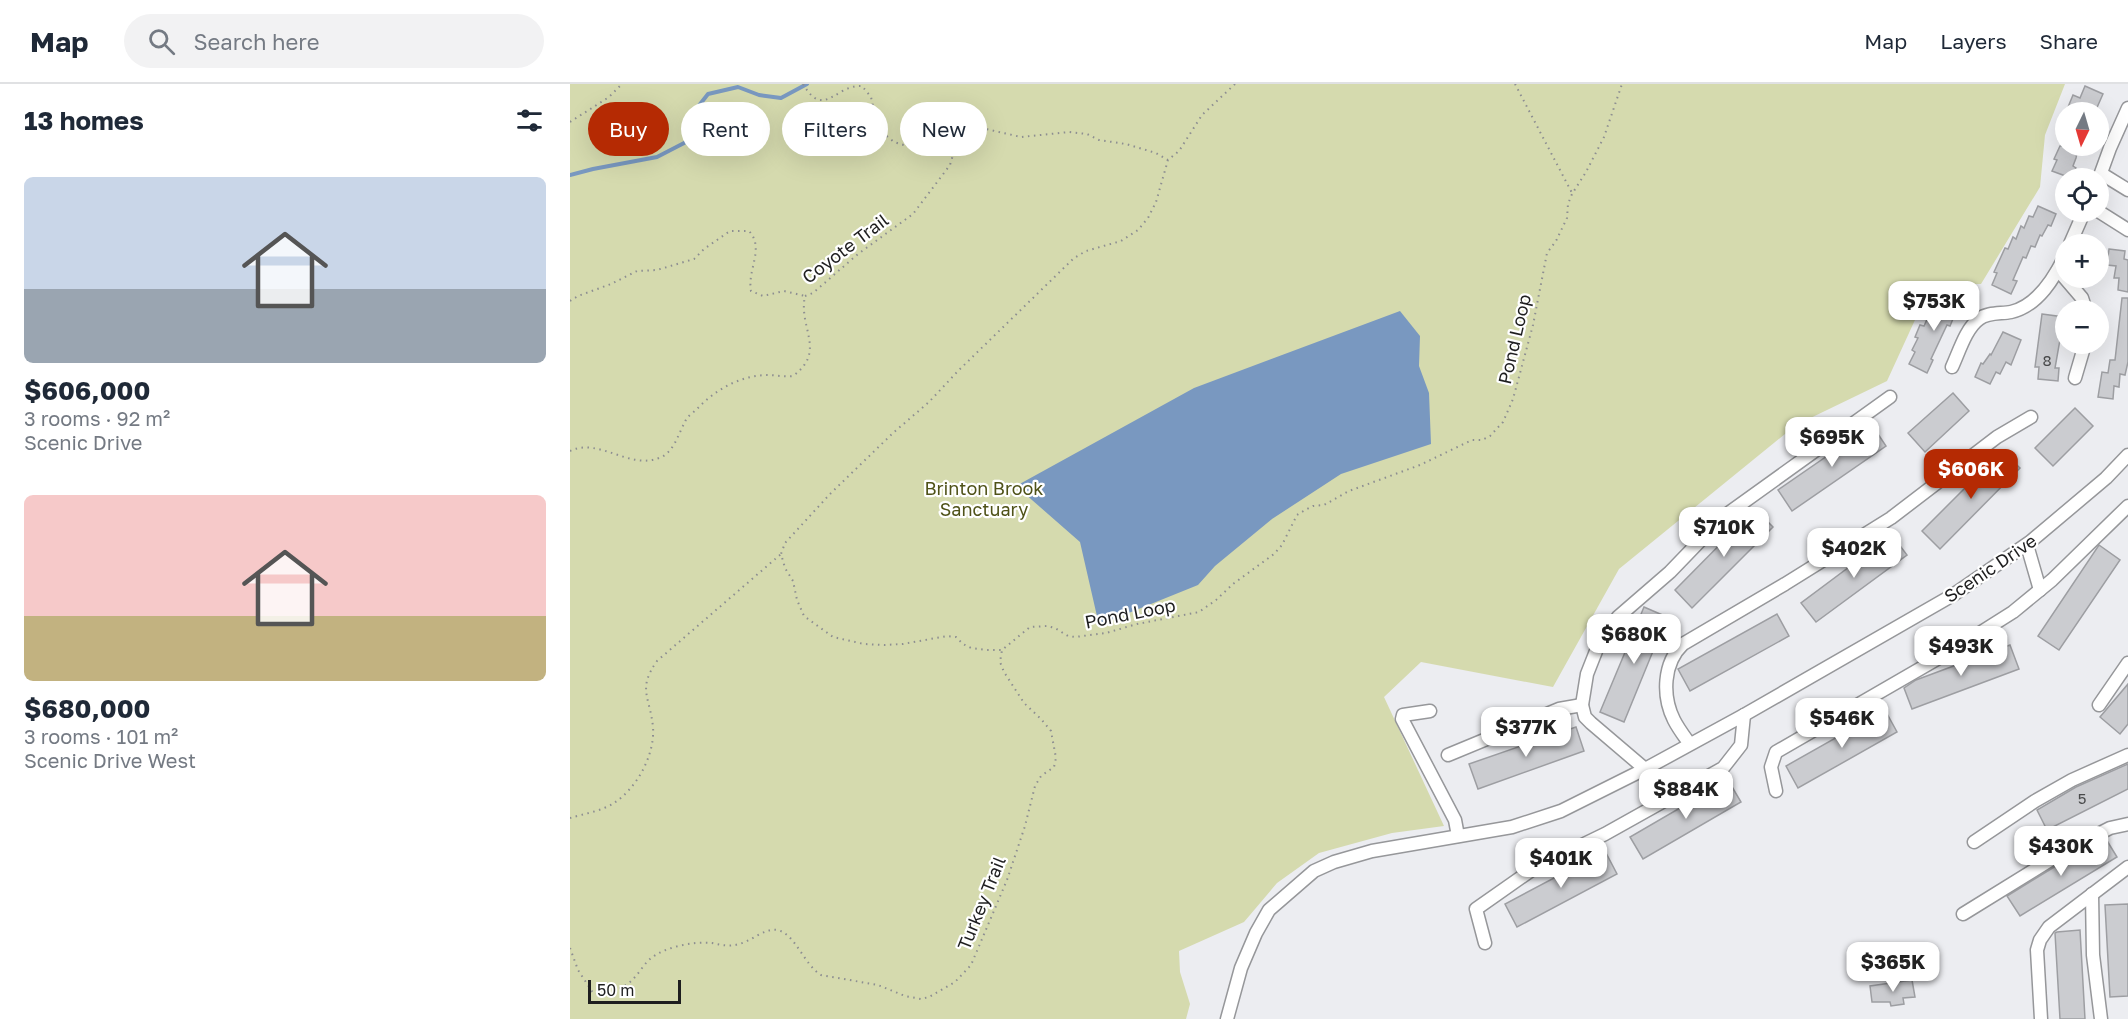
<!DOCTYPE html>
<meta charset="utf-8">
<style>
:root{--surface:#fff;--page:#f2f2f3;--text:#1f2937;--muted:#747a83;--line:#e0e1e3;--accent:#b52a03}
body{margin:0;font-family:"Golos Text",sans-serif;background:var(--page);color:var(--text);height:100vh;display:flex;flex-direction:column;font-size:22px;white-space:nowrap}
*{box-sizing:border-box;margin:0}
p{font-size:20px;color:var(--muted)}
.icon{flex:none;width:33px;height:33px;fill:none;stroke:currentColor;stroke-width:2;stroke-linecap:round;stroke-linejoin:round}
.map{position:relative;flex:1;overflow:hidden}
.drawer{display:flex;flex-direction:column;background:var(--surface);width:570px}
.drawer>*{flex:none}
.banner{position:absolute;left:18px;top:18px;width:570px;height:54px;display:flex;gap:12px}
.needle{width:39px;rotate:185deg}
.controls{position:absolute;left:1485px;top:18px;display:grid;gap:12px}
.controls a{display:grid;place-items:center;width:54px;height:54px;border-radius:50%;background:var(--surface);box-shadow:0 6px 24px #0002;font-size:30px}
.scale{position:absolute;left:18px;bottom:15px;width:93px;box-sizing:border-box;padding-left:6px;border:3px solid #1e1e1f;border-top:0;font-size:16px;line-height:21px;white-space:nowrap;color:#1e1e1f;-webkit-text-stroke:4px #fff;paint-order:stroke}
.price{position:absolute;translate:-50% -51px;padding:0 14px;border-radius:12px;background:#fff;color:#222;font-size:20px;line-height:39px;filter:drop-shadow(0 2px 3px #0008)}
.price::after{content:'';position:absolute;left:50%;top:36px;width:18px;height:14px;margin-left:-9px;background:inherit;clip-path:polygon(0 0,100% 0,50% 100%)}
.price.current{background:var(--accent);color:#fff}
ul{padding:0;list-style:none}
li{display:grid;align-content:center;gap:12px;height:318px;padding:0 24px}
li span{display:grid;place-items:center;height:186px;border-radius:9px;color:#555}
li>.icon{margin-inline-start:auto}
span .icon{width:108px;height:108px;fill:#fffc;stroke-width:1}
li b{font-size:26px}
h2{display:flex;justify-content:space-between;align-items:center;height:72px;padding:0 24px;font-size:26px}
.chip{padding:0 21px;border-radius:27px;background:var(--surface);box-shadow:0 6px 24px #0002;font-size:21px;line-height:54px}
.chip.current{background:var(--accent);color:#fff}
header{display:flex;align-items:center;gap:36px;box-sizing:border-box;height:84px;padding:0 30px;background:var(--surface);border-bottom:2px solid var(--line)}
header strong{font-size:28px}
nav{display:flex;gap:33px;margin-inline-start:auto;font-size:21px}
.search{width:420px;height:54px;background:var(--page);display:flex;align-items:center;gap:15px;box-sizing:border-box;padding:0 21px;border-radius:33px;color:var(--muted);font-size:22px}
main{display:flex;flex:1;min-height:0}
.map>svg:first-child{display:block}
.green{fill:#d5daae}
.water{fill:#7998c0}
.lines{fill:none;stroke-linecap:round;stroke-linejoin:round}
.stream{stroke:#7998c0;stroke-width:4}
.building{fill:#cbccd0;stroke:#9d9ea2;stroke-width:1.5}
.minor-casing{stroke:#96979a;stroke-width:15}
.path{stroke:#8d8e91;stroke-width:2;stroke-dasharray:1.5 4.5;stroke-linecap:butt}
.minor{stroke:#fff;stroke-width:12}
.labels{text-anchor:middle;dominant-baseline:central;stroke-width:4.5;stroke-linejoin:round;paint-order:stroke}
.number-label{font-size:15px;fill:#494a4b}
.street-label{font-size:18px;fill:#1e1e1f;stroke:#fff}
.park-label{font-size:18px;fill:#4f5218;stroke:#fff}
</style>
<header>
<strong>Map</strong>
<div class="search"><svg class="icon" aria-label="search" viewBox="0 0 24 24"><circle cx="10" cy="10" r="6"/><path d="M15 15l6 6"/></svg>Search here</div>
<nav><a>Map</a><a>Layers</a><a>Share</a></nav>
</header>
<main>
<section class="drawer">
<h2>13 homes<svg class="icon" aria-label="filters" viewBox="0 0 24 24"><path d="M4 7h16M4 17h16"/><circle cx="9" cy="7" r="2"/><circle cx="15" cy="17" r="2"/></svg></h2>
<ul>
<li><span style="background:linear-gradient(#c9d6e8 60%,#9aa5b1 0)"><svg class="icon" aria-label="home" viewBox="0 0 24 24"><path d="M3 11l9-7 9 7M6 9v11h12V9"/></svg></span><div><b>$606,000</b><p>3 rooms · 92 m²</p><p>Scenic Drive</p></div></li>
<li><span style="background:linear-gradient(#f6c9c9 65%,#c2b280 0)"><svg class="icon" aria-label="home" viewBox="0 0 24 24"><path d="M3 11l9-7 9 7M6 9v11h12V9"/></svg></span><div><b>$680,000</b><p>3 rooms · 101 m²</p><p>Scenic Drive West</p></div></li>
</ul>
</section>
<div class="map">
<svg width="1558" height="935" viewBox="0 0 1558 935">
<rect width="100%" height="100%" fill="#ecedf1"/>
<path class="green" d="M0 0H1495L1475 51 1470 103 1411 200 1361 201 1317 297 1226 341 1049 485 983 603 851 578 814 613 874 742 822 749 749 769 707 799 674 838 609 867 610 888 620 920 616 935H0Z"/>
<path class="water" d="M830 227 850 252 849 282 859 309 861 360 771 390 702 435 645 482 628 501 529 541 510 458 446 402 624 304Z"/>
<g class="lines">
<path class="stream" d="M0 91 23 85 87 73 118 57 120 33 138 10 168 3 189 11 211 14 237 0"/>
</g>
<g class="building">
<path d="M1515 2 1533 10 1525 28H1496L1503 11 1510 14Z"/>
<path d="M1490 62H1507L1505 68 1507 69 1506 74 1503 82 1506 84 1501 94 1482 87 1487 76 1484 75Z"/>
<path d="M1468 122 1486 130 1481 142 1478 141 1472 152 1470 151 1465 163 1461 162 1456 174 1453 173 1443 196 1447 197 1441 210 1422 201 1427 189 1424 188 1435 164 1438 165 1443 153 1446 155 1451 142 1454 144 1459 132 1463 133Z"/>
<path d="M1539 165 1555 167 1554 175 1558 176V208L1548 206 1549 194H1544L1546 182 1537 181Z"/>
<path d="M1376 210 1394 219 1389 232 1385 230 1380 242 1377 241 1361 275 1363 276 1357 289 1339 280 1345 268 1342 266 1348 254 1345 253 1350 241 1354 242 1359 231 1362 232 1368 220 1371 222Z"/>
<path d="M1552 214H1558V278L1555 291 1550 290 1549 303 1544 302 1543 315 1528 313 1532 288 1538 289 1540 276H1545Z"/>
<path d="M1472 230 1494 233 1485 284H1489L1488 297 1468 295 1469 283H1465Z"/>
<path d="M1433 248 1451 256 1441 281 1436 278 1430 290 1426 288 1420 300 1405 293 1411 279 1413 280 1420 270 1421 271Z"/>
<path d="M1383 309 1399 327 1355 368 1338 349Z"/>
<path d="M1505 324 1523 342 1483 382 1465 364Z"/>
<path d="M1302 341 1316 362 1222 427 1208 406Z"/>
<path d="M1432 367 1450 384 1370 465 1352 447Z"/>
<path d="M1185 425 1203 443 1122 524 1105 506Z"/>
<path d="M1322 451 1337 471 1246 538 1231 519Z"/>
<path d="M1529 461 1550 476 1489 566 1468 552Z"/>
<path d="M1074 523 1097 533 1054 638 1030 628Z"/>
<path d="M1207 530 1219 552 1120 607 1108 585Z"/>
<path d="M1440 561 1449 585 1342 625 1334 604 1346 596Z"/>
<path d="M1558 600V640L1550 650 1530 633Z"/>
<path d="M1315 626 1327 648 1228 704 1216 682Z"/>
<path d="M1006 643 1014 667 908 705 899 680Z"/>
<path d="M1558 680V705L1477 746 1467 726 1506 703Z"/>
<path d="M1158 696 1171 718 1073 775 1060 753Z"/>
<path d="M1536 755 1547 773 1450 832 1437 812 1499 774Z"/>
<path d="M1035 767 1047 790 947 843 935 820Z"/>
<path d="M1558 820V912L1540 913 1535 821Z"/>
<path d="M1510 846 1515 935H1490L1485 849 1487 848Z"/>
<path d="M1342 896 1345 913 1333 914 1334 920 1321 922 1320 918H1302L1300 902Z"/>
</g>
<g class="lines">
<g class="minor-casing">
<g id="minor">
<path d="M1532 90 1558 106"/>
<path d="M1528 97 1540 64 1558 24"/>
<path d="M1528 127 1558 146"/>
<path d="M1500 160 1514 128"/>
<path d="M1488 186 1512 214 1516 226"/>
<path d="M1382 283C1389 268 1396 244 1409 235 1418 228 1431 230 1441 228 1468 222 1485 193 1496 170"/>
<path d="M1505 294 1515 260"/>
<path d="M1457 461 1470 506"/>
<path d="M1529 621 1558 579"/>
<path d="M860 627 833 631 832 635 885 736 888 752"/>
<path d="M1119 659C1114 652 1108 644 1104 636 1092 612 1093 579 1113 560L1215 500 1321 434 1427 353 1461 333"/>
<path d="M878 671 989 625 1012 621"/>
<path d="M1075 685 1021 639 1015 633 1012 621 1017 590 1030 557 1048 533 1100 488 1153 433 1320 313"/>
<path d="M1206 707 1201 683 1206 668 1386 564 1443 528 1482 496 1558 422"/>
<path d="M1404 758 1465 717 1502 696 1558 671"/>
<path d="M1522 810 1523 871 1531 935"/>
<path d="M1393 830 1495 767 1540 744 1558 740"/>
<path d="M915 859 906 825 963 785 1035 750 1153 684 1171 661 1174 631"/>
<path d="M657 935 671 884 686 849 699 826 744 787 764 778 802 767 942 743 991 727 1075 685 1174 631 1383 511 1460 458 1536 394 1558 371"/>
<path d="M1471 935 1467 866 1470 856 1479 843 1558 783"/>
</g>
</g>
<g class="path">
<path d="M233 0C254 36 266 0 292 2L301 13 304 27 314 50 324 58 337 62 384 59 401 45H416L451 53 499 48 517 50 529 56 556 60 586 69 598 76"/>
<path d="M665 0 632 31 609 67 598 76 586 118 578 134 568 146 551 157 516 167 504 174 388 287 359 318 323 349 260 410 215 459 211 470 215 484 223 497 227 516 234 532 263 553 294 560 314 561 333 560 377 552 386 553 393 560 401 564 416 566H432L460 543 477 542 485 544 498 552 505 553 536 549 567 540 629 528 646 516 663 500 704 470 712 461 727 431 735 426 743 422 754 421 779 407 850 381 902 356H912L920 352 933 338 943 315 963 241 977 169 986 157 997 134 998 120 1002 110 1016 88 1034 53 1052 0"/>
<path d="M945 0 1002 109"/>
<path d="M0 38 39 13 52 0"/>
<path d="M235 212 243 209 288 170 343 130 380 81 383 71 384 59"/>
<path d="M0 217 8 212 41 200 67 187 87 186 124 175 134 165 160 147H179C195 164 177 186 181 207L193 212 214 207 235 212"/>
<path d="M0 367C28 353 60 386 89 374 104 369 108 350 115 338 117 332 123 329 127 325 145 306 169 292 196 291 205 291 214 293 223 292 257 267 228 244 235 212"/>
<path d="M0 734C13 730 32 727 44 719 67 704 85 671 83 643 80 613 67 605 87 577L211 470"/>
<path d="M0 864 8 886 23 909C35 911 54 905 62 896 69 890 73 881 80 875 94 863 124 857 142 859 151 861 160 863 169 860 182 857 194 844 207 846 225 849 234 881 251 891L308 901 335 912 351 915 359 913 385 898 401 881 437 796 455 742 465 702 471 692 484 683 486 674 481 647 471 635 454 619 434 588 430 578 432 566"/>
</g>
<use href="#minor" class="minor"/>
</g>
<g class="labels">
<g class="number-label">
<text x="1477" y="276">8</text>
<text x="1512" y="714">5</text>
</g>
<g class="street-label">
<text transform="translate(275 164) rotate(-37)">Coyote Trail</text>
<text transform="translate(944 255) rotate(-77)">Pond Loop</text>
<text transform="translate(1420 484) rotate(-34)">Scenic Drive</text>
<text transform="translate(560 529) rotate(-11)">Pond Loop</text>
<text transform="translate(411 819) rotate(-68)">Turkey Trail</text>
</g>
<g class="park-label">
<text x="414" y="404">Brinton Brook<tspan x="414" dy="21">Sanctuary</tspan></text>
</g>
</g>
</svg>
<div class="controls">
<a><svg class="needle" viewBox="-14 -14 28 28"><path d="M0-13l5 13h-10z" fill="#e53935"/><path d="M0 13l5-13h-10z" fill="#747a83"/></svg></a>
<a><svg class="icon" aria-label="locate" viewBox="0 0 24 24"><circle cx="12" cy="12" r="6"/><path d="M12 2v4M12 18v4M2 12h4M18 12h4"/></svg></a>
<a>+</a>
<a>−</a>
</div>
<div class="scale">50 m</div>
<b class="price" style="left:1364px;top:248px">$753K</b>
<b class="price" style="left:1262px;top:384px">$695K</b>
<b class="price current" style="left:1401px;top:416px">$606K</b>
<b class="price" style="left:1154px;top:474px">$710K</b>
<b class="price" style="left:1284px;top:495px">$402K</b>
<b class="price" style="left:1064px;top:581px">$680K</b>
<b class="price" style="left:1391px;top:593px">$493K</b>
<b class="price" style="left:1272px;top:665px">$546K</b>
<b class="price" style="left:956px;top:674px">$377K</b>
<b class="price" style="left:1116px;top:736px">$884K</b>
<b class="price" style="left:1491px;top:793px">$430K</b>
<b class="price" style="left:991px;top:805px">$401K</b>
<b class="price" style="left:1323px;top:909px">$365K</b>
<div class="banner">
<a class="chip current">Buy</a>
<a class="chip">Rent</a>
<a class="chip">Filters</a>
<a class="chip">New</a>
</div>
</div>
</main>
